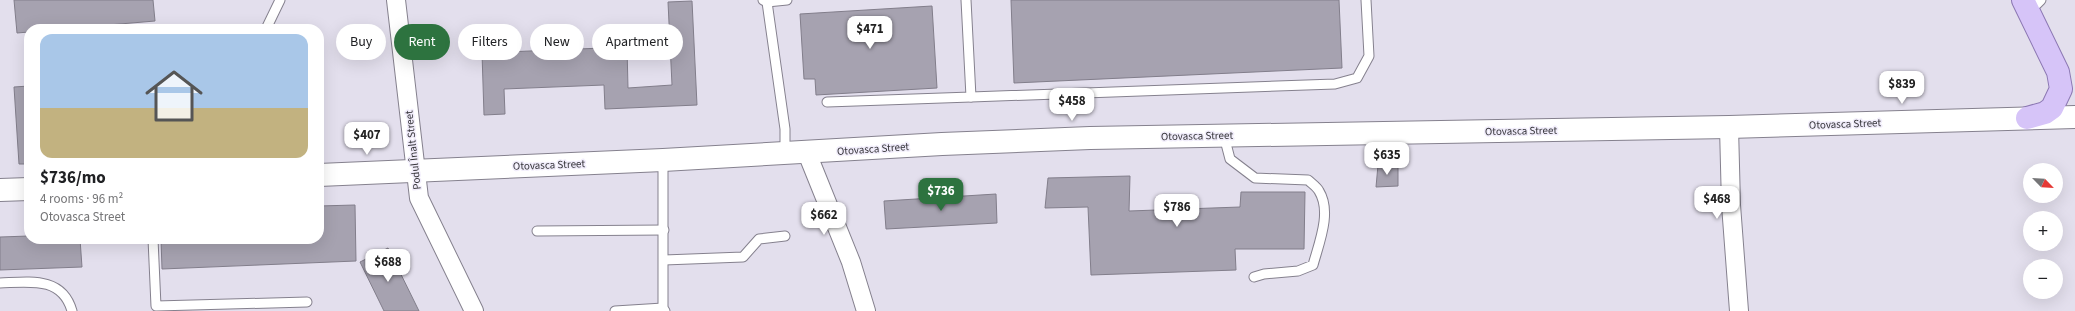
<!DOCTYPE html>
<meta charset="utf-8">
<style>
:root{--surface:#fff;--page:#f6f6f6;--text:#202124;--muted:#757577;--line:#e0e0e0;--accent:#2d733f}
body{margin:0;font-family:"Source Sans 3",sans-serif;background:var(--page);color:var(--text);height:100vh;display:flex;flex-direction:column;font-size:15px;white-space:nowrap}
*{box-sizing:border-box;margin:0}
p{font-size:13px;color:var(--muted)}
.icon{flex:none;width:22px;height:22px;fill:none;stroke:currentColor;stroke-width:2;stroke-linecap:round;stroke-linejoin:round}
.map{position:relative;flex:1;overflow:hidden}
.details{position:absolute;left:24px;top:24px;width:300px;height:220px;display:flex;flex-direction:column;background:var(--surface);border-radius:16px;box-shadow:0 4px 16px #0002}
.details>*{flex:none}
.banner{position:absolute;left:336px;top:24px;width:380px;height:36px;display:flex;gap:8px}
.needle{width:26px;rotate:115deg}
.tools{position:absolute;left:2023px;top:163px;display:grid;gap:8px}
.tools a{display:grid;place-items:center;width:40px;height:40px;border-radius:50%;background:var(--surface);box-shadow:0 4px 16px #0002;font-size:20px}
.price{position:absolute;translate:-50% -34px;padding:0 9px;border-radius:8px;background:#fff;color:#222;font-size:13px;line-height:26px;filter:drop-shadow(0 1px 2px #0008)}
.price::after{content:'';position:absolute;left:50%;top:24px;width:12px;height:9px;margin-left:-6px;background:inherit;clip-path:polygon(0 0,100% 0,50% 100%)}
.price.active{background:var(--accent);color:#fff}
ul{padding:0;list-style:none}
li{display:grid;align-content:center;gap:8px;height:212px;padding:0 16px}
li+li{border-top:1px solid var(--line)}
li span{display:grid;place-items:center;height:124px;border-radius:12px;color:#555}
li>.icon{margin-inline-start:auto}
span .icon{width:72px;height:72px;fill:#fffc;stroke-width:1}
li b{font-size:17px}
.tag{padding:0 14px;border-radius:18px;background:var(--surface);box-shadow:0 4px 16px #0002;font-size:14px;line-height:36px}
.tag.active{background:var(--accent);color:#fff}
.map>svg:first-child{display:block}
.building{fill:#a6a2b0;stroke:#827e8b}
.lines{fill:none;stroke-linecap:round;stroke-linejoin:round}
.service-casing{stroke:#85818e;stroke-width:11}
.minor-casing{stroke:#85818e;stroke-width:20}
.tertiary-casing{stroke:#85818e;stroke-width:24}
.primary-casing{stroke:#8c78b3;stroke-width:24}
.service{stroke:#fff;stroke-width:9}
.minor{stroke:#fff;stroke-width:18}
.tertiary{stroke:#fff;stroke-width:22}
.primary{stroke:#d6c4f8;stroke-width:22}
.labels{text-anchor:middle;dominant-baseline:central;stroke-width:3;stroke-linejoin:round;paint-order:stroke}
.street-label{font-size:11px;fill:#36353a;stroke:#f1edfb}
</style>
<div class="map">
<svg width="2075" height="311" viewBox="0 0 2075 311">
<rect width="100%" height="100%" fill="#e3dfed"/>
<g class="building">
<path d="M14 0H153L155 21 61 29H29V32L17 33Z"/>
<path d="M1011 0H1339L1342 68 1014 83Z"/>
<path d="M692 1 697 105 605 109 604 85 504 89 505 114 484 115 482 53 627 47 628 88 672 85 668 2Z"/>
<path d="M932 6 937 88 816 95 815 79H804L800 14Z"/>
<path d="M29 86V164H19L14 87Z"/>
<path d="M1378 165 1398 167V186L1376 187Z"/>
<path d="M1130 176 1129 211 1240 207 1241 192H1305L1304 249H1235L1236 270 1091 275 1088 207 1045 208 1048 178Z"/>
<path d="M996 194 997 223 886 229 884 201Z"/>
<path d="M355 205 356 261 162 269 161 239H319V206Z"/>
<path d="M29 236V239H80L82 267 0 270V237Z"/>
<path d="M388 248 419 311H384L360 262Z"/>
</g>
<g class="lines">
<g class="service-casing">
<g id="service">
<path d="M763 0 767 2 787 0"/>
<path d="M767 2 785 129V153"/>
<path d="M2037 4 2041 0"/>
<path d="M266 29 280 0"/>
<path d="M971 97 1335 84 1357 78 1369 56 1366 0"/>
<path d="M827 102 971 97 966 0"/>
<path d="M1224 136 1230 159 1255 178 1308 180C1311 183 1317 187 1319 191 1332 212 1319 243 1313 265L1298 271 1264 274 1254 277"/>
<path d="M663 160V308L665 311"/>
<path d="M537 231 664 230"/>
<path d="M153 239 156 306 307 302"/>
<path d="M664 260 743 257 759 239 785 236"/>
<path d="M0 283C29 282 62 276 72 311"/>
<path d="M615 311 663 308"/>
</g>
</g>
<g class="minor-casing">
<g id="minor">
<path d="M396 0 419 198 474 311"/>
<path d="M1729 127 1731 205 1739 311"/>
<path d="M807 153 851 262 866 311"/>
</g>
</g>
<g class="tertiary-casing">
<g id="tertiary">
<path d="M319 175 663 160 942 144 1090 138 1729 127 2075 117"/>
<path d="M0 190 29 189"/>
</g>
</g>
<g class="primary-casing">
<path id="primary" d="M2023 0 2058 72 2061 89 2052 108 2045 113 2027 118"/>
</g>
<use href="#service" class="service"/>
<use href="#minor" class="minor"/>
<use href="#tertiary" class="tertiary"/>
<use href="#primary" class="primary"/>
</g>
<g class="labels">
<g class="street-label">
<text transform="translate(1845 124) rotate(-2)">Otovasca Street</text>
<text transform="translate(1521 131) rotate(-1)">Otovasca Street</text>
<text transform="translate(1197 136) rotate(-1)">Otovasca Street</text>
<text transform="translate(873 149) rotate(-4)">Otovasca Street</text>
<text transform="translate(413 150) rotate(-96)">Podul Înalt Street</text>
<text transform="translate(549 165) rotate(-2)">Otovasca Street</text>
</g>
</g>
</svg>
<div class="tools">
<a><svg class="needle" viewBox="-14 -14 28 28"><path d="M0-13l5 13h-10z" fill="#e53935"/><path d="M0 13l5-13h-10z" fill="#757577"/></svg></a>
<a>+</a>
<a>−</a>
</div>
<b class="price" style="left:870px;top:50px">$471</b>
<b class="price" style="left:1902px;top:105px">$839</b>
<b class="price" style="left:1072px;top:122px">$458</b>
<b class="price" style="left:367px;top:156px">$407</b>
<b class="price" style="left:1387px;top:176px">$635</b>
<b class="price active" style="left:941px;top:212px">$736</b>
<b class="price" style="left:1717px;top:220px">$468</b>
<b class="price" style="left:1177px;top:228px">$786</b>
<b class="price" style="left:824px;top:236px">$662</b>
<b class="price" style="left:388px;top:283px">$688</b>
<div class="banner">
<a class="tag">Buy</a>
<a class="tag active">Rent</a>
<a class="tag">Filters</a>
<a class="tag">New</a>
<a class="tag">Apartment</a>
</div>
<section class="details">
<ul>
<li><span style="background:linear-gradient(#a9c7e8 60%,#c2b280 0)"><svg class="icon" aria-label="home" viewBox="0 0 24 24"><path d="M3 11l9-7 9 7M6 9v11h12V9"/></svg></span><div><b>$736/mo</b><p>4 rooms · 96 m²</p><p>Otovasca Street</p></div></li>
</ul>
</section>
</div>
